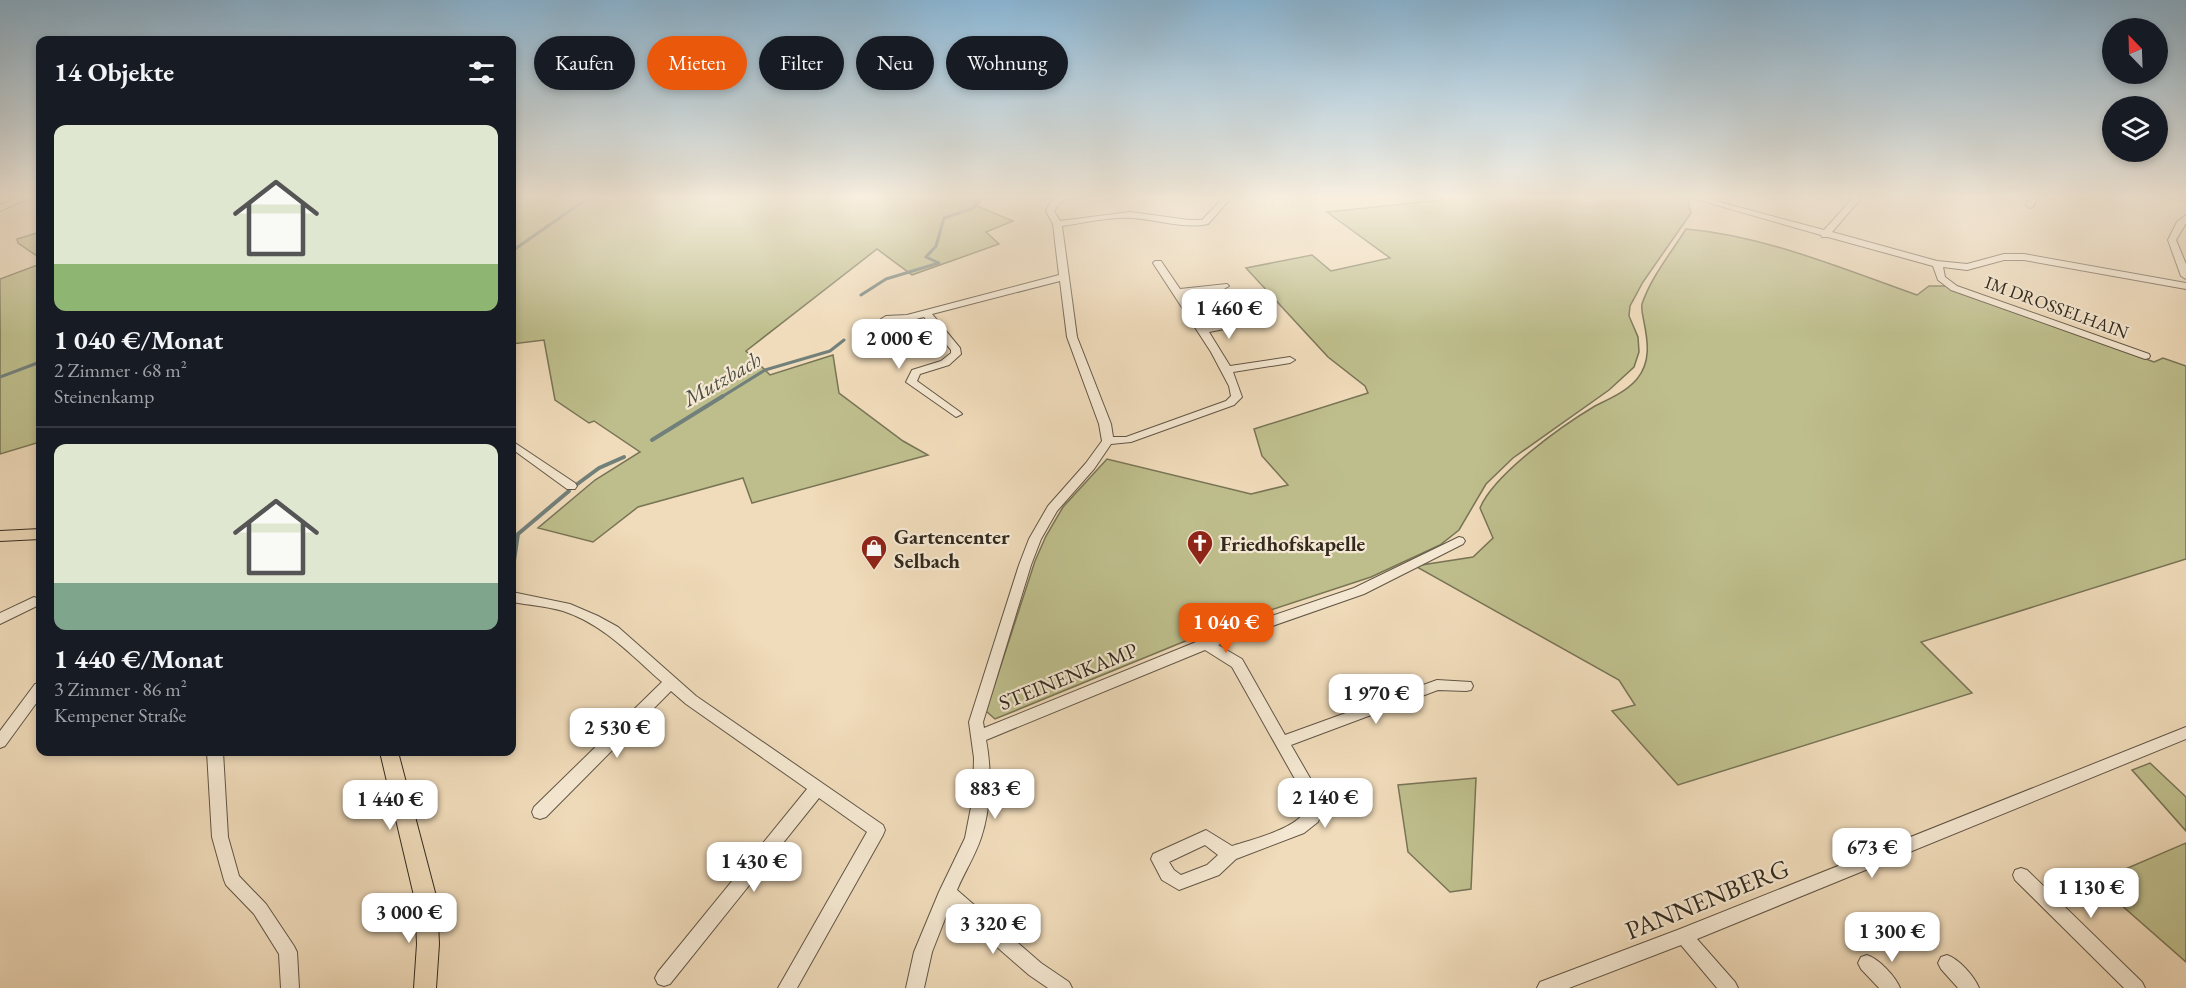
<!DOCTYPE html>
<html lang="de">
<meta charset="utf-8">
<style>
:root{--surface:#171b24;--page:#242831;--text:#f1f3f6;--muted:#9ea1a6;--line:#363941;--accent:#ea580c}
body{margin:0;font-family:"EB Garamond",serif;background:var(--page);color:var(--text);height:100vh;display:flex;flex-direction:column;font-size:22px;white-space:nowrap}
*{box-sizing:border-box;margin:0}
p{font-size:20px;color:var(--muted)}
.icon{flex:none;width:33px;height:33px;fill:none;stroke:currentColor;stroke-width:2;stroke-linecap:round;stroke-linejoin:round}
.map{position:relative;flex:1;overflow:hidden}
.side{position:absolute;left:36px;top:36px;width:480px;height:720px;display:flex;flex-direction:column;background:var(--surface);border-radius:12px;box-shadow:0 3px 9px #0003}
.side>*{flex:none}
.guide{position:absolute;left:534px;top:36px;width:570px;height:54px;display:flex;gap:12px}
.needle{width:39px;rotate:337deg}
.fabs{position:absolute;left:2102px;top:18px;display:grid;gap:12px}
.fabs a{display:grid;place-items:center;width:66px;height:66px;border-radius:50%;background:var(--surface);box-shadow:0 3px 9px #0003;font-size:30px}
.price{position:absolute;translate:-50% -51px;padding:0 14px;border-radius:12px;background:#fff;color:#222;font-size:20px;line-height:39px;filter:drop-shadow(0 2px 3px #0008)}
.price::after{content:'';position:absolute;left:50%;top:36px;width:18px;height:14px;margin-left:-9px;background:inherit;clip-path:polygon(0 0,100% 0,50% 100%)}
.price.current{background:var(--accent);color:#fff}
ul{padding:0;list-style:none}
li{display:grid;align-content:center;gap:12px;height:318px;padding:0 18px}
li+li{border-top:2px solid var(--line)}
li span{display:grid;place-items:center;height:186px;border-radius:12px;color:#555}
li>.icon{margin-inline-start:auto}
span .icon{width:108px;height:108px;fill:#fffc;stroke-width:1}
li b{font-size:26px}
h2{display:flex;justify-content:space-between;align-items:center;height:72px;padding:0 18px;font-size:26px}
.chip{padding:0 21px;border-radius:27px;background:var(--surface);box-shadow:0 3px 9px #0003;font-size:21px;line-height:54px}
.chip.current{background:var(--accent);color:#fff}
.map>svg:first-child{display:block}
.green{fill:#bebe8c;stroke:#787456;stroke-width:1.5}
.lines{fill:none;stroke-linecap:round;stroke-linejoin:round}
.stream-far1{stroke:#72807b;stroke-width:3}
.stream{stroke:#72807b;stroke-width:4}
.minor-casing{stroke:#625646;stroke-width:2}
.major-casing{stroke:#322a1f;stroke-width:2}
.minor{fill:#f5e8d2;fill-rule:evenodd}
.major{fill:#f0dbba;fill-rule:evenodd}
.labels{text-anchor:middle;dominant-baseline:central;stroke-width:4.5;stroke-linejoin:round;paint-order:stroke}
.far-street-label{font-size:18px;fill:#322a1f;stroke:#f5e8d2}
.poi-label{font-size:21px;font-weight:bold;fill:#322a1f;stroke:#f5e8d2;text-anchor:start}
.street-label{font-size:21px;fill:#322a1f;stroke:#f5e8d2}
.water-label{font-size:22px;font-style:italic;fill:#4d4e45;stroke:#f5e8d2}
.near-street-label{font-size:26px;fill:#322a1f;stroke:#f5e8d2}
</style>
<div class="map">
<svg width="2186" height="988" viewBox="0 0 2186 988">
<rect width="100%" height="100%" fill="#f0dbba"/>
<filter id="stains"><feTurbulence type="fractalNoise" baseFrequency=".00333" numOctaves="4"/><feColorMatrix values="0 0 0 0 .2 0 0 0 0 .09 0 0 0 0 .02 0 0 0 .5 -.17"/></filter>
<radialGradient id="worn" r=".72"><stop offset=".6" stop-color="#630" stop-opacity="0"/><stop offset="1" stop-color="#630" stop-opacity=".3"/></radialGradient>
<g class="green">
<path d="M512 196H985L977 206 1013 221 986 232 999 244 912 275 877 249 746 351 770 375 833 355 839 393 903 441 928 455 752 503 743 478 638 507 593 542 538 528 595 480 640 452 594 421 589 423 555 400 544 340 512 344Z"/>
<path d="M1435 196H1670L1688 200 1691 213 1643 282 1630 306 1629 316 1638 337 1639 352 1634 367 1609 390 1513 458 1486 484 1459 530 1440 545 1371 577 1222 626 995 719 986 711 1035 561 1046 536 1063 507 1107 459 1251 494 1288 485 1262 456 1254 429 1368 393 1365 386 1328 357 1246 268 1312 255 1331 271 1390 258 1327 212 1442 200Z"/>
<path d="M1686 229C1766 236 1843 269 1917 295L1929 286H1949L2154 362 2163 358 2186 366V559L1921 642 1972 693 1678 785 1612 711 1635 705 1619 680 1415 566 1473 557 1493 538 1480 508C1494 474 1563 425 1595 406 1609 399 1626 392 1637 379 1651 362 1648 342 1644 322 1643 316 1641 310 1642 304 1651 277 1671 253 1686 229Z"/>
<path d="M40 232V258L18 243 17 239Z"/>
<path d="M40 264V442L0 454V279Z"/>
<path d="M2150 763 2186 797V831L2132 770Z"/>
<path d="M1476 778 1471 889 1450 892 1408 852 1398 785Z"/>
<path d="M2186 843V962L2095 882Z"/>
</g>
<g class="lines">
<g class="stream-far1">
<path d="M512 251 591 196"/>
<path d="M861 295 886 279 939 263 926 257 936 246 944 218 974 208 981 196"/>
<path d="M0 377 40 362"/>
<path d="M720 398 765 370 830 351 844 340"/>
</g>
<g class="stream">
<path d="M652 440 723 396"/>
<path d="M576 485 599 468 624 457"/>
<path d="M512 574 518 534 569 491"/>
</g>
<g class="minor-casing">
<g id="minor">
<path d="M23 196H33L0 211V205Z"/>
<path d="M1061 196H1070L1058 205 1054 211 1060 221 1130 212 1189 220H1202L1225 196H1233L1208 224C1183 229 1158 220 1133 218 1111 216 1083 223 1062 226L1077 337 1111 424 1113 437H1126L1226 401 1231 396 1229 386 1211 352 1153 263 1155 261H1161L1180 289 1227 284 1229 286 1224 289 1184 294 1206 327 1256 319V323L1209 332 1230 366 1290 357 1295 360 1290 363 1233 372 1242 397 1234 405 1131 442 1111 444 1094 469 1057 511 1041 539 1031 565 983 722 984 728 1201 640 1354 588 1459 537 1463 538 1465 541 1463 544 1364 594 1218 645 1242 659 1285 735 1437 680 1471 682 1473 686 1471 690 1466 691 1438 690 1291 745 1325 804 1318 822 1304 833 1236 859 1219 875 1179 890 1162 880 1151 859 1153 854 1206 830 1232 846C1253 839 1303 828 1309 804L1232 667 1205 650 986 740C992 771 991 808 981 838 975 856 964 873 957 890L1041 963 1069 982 1072 988H1048L1029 975 950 906 932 952 924 988H906L914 952 939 892 965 838 973 797 974 758 969 722 1019 565 1029 539 1048 506 1086 463 1102 441 1099 424 1067 337 1060 281 932 314 960 348 961 354 949 365 920 374 917 381 960 412 962 414 956 417 906 382 912 370 941 361 951 353V350L924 317C911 320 892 326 881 319L886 316 907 315 1059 275 1053 224 1046 211 1051 201ZM1205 845 1218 855 1207 865 1181 875 1174 870 1169 862Z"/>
<path d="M1685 196H1697L1824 230 1855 196H1863L1832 232 1937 261 1967 264 2004 254H2024L2186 283V289L2024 260H2004L1967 270 1943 267 1945 277 1957 286 2149 354 2150 356 2149 358 2145 359 1951 290 1938 280 1933 266 1828 237H1822L1821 235Z"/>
<path d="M2030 196H2038L2033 207 2030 208 2026 205Z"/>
<path d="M2170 196H2186V202L2171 198Z"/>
<path d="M2186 215V223L2176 240 2186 264V279L2181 276 2168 240 2177 222Z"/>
<path d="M512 441 575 483 577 486 575 489H567L512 449Z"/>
<path d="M512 592 570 604 598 616 618 627 696 696 883 825 885 830 883 835 797 988H778L867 832 819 798 670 984 664 986 658 984 655 978 658 972 807 789 686 704 671 691 546 817 540 819 534 817 532 812 534 807 662 682C631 655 603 624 563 611 546 606 528 605 512 602Z"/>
<path d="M34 597 39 599 40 602 39 605 0 624V613Z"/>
<path d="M40 683V698L5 746 0 748V731L35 684Z"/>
<path d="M2186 727V739L1697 939 1735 982 1738 988H1717L1681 945 1569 988H1537L1540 982 1680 929Z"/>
<path d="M207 752H223L228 837 239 876 266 904 294 946 297 952 299 988H281L279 954 254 914 226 885 224 880 212 837Z"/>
<path d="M2021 868 2027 870 2142 982 2145 988H2124L2015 880 2013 875 2015 870Z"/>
<path d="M1867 955C1879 959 1895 976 1900 988H1879L1861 969 1858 963 1861 957Z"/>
<path d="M1947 955C1959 959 1974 976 1979 988H1958L1941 969 1938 963 1941 957Z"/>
</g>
</g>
<g class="major-casing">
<g id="major">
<path d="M40 529V539L0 541V531Z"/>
<path d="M380 752H398L437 900 439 944 436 988H414L417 944 415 900Z"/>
</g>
</g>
<use href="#minor" class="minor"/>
<use href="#major" class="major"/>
</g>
<linearGradient id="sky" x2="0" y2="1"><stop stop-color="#8ab6d5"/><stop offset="0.59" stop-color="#f8efe0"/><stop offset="1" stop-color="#f8efe0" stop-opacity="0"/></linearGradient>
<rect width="2186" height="334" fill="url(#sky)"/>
<defs>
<g id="church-pin" transform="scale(1.35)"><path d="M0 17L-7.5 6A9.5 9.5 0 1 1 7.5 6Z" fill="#8f2418" stroke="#f5e8d2"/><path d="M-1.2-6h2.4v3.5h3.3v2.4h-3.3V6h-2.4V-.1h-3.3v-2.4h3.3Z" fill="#fff"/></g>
<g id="shop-pin" transform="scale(1.35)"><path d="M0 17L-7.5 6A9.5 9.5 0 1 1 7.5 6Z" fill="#8f2418" stroke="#f5e8d2"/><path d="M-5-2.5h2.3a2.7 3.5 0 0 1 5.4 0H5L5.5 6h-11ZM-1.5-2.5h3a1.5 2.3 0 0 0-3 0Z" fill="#fff"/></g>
</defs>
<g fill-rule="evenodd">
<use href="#church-pin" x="1200" y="543"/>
<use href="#shop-pin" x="874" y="548"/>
</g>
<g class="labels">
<g class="far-street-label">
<text transform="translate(2057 307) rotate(20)">IM DROSSELHAIN</text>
</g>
<g class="poi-label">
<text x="894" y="536">Gartencenter<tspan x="894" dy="24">Selbach</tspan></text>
<text x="1220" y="543">Friedhofskapelle</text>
</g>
<g class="street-label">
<text transform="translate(1068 676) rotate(-22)">STEINENKAMP</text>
</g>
<g class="water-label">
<text transform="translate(722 379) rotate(-30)">Mutzbach</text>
</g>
<g class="near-street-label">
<text transform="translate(1707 899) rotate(-22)">PANNENBERG</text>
</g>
</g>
<rect width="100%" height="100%" filter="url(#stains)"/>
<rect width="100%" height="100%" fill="url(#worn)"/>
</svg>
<div class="fabs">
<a><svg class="needle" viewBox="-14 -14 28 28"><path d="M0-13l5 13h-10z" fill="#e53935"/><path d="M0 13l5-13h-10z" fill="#9ea1a6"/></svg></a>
<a><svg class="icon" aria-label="layers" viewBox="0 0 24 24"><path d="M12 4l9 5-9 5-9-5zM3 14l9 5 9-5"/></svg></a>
</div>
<b class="price" style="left:1229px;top:340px">1 460 €</b>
<b class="price" style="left:899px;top:370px">2 000 €</b>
<b class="price current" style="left:1226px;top:654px">1 040 €</b>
<b class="price" style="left:1376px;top:725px">1 970 €</b>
<b class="price" style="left:617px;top:759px">2 530 €</b>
<b class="price" style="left:995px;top:820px">883 €</b>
<b class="price" style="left:1325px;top:829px">2 140 €</b>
<b class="price" style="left:390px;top:831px">1 440 €</b>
<b class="price" style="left:1872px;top:879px">673 €</b>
<b class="price" style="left:754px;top:893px">1 430 €</b>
<b class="price" style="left:2091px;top:919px">1 130 €</b>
<b class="price" style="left:409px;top:944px">3 000 €</b>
<b class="price" style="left:993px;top:955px">3 320 €</b>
<b class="price" style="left:1892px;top:963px">1 300 €</b>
<div class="guide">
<a class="chip">Kaufen</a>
<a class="chip current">Mieten</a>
<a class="chip">Filter</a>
<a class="chip">Neu</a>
<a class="chip">Wohnung</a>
</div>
<section class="side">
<h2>14 Objekte<svg class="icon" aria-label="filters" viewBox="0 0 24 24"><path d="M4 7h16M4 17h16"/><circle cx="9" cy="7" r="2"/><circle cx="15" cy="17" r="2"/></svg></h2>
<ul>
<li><span style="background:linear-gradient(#dfe7d0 75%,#8fb573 0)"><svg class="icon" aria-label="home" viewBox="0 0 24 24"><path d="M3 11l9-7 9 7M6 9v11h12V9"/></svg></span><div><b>1 040 €/Monat</b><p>2 Zimmer · 68 m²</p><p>Steinenkamp</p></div></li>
<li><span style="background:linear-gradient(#dfe7d0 75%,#7fa58c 0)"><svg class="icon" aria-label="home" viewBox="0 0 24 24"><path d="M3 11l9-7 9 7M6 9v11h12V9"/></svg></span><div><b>1 440 €/Monat</b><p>3 Zimmer · 86 m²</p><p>Kempener Straße</p></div></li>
</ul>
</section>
</div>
